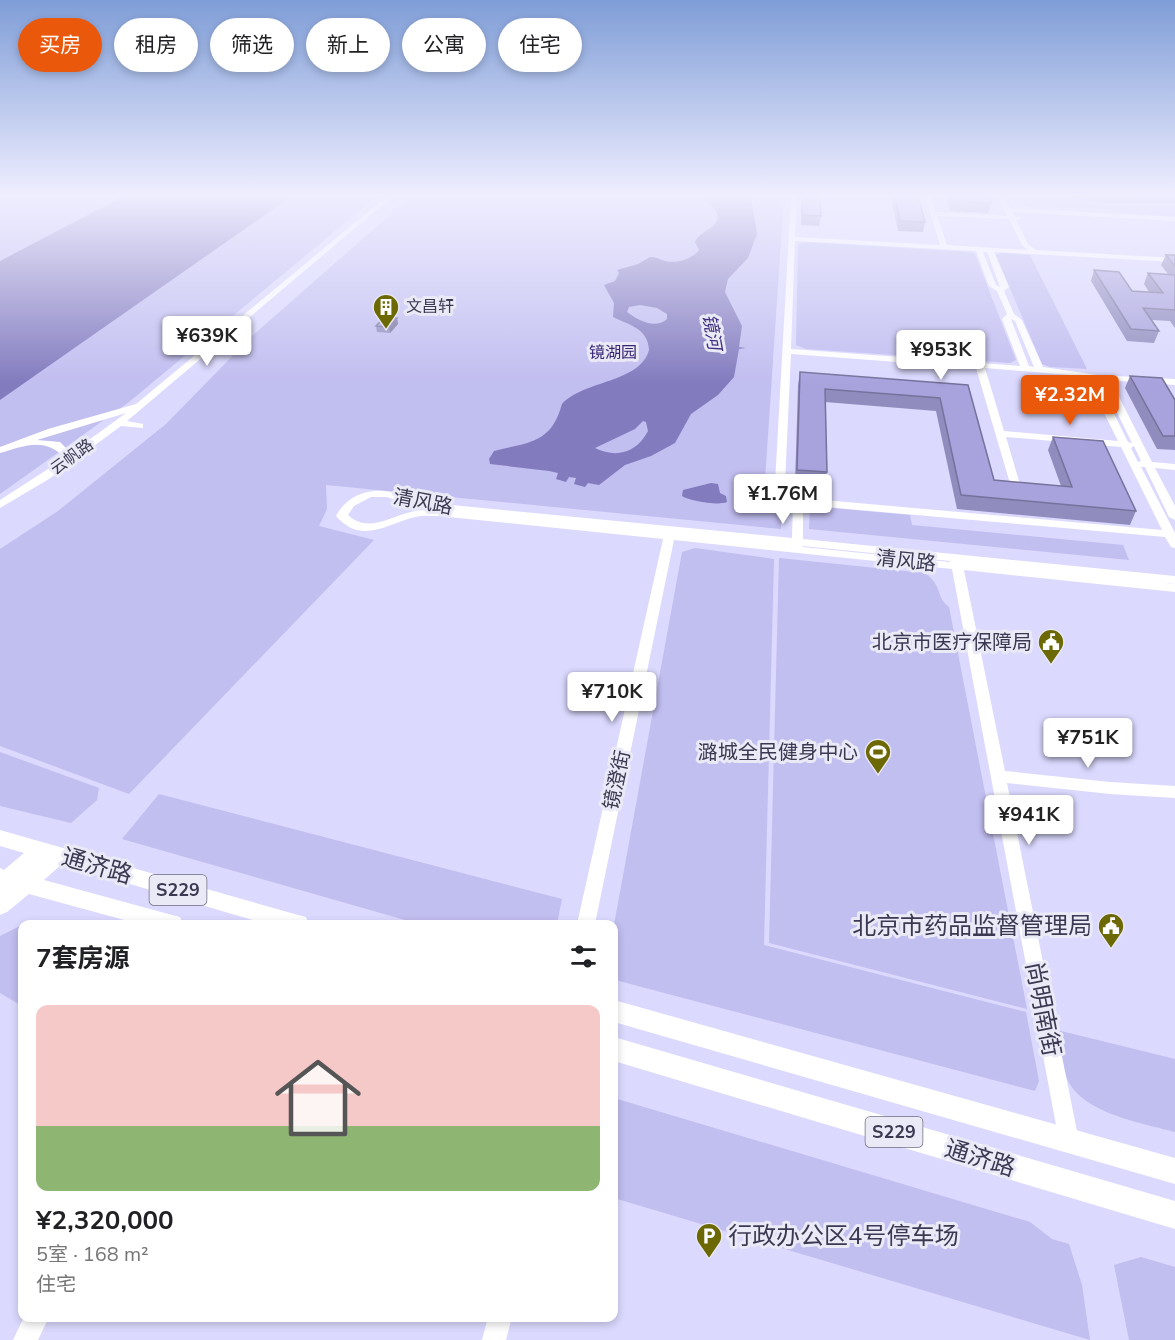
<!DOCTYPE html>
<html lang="zh">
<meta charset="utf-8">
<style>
:root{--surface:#fff;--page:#f6f6f6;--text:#202124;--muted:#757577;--line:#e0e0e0;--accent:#ea580c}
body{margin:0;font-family:"Nunito Sans","Noto Sans SC",sans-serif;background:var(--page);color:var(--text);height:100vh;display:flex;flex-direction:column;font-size:22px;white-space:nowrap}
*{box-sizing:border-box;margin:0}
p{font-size:20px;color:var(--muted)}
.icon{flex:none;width:33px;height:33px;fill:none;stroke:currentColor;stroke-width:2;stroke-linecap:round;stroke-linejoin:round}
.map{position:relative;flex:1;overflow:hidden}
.sheet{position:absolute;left:18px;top:920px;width:600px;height:402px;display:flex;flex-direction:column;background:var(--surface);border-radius:12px;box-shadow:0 3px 9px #0003}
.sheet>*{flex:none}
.guide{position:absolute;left:18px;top:18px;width:600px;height:54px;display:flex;gap:12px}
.price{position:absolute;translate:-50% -51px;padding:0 14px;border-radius:6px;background:#fff;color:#222;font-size:20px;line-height:39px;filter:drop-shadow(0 2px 3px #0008)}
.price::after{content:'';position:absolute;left:50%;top:36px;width:18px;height:14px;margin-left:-9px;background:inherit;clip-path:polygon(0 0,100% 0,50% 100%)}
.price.active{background:var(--accent);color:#fff}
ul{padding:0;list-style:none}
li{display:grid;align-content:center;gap:12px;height:318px;padding:0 18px}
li+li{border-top:2px solid var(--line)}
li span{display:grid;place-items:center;height:186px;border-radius:12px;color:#555}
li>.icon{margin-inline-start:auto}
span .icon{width:108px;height:108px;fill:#fffc;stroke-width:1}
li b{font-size:26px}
h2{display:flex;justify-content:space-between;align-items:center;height:72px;padding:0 18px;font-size:26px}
.tag{padding:0 21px;border-radius:27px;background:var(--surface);box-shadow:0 3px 9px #0003;font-size:21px;line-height:54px}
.tag.active{background:var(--accent);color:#fff}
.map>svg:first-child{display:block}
.green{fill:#c1bef0}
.water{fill:#827bbe;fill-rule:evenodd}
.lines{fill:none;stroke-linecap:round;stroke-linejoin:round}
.minor{fill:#fff;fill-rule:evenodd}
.major{fill:#fff;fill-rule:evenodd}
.wall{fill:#908cbe}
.shaded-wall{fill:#76729b}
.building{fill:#a8a3dd;stroke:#76729b;stroke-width:1.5}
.labels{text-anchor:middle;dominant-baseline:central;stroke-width:6;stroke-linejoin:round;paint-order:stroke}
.far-poi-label{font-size:16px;fill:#3b3951;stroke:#eae9f6;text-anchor:start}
.far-park-label{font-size:16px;fill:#372474;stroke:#eae9f6}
.far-street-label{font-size:16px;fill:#3b3951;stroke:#eae9f6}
.far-water-label{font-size:18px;font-style:italic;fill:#3f2e7f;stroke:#eae9f6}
.shield{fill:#eae9f6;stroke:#706e82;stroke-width:1.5}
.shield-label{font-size:18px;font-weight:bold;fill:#3b3951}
.street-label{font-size:20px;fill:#3b3951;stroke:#eae9f6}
.poi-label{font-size:20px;fill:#3b3951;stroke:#eae9f6;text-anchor:end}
.near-street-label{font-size:24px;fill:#3b3951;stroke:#eae9f6}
.near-poi-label{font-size:24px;fill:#3b3951;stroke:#eae9f6;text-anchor:end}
</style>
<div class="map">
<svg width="1175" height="1340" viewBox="0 0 1175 1340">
<rect width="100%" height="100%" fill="#dbd9fe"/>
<g class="green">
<path d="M7 196H784L765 480 767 488 782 500 781 529 326 485 327 509 319 526 374 540 129 794 0 746V549L58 511 166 424 252 336 408 199 375 198 129 402 0 494V197Z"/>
<path d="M1018 196H1175V216L1134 214 1104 209 1031 207 1024 205Z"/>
<path d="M806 242 969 252 975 254 1016 360 1010 363 806 349 796 345 798 244Z"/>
<path d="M1001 253 1030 255 1087 369 1050 367 1042 364 996 255Z"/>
<path d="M810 506 910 515 912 525 1123 545 1129 560 809 529Z"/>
<path d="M695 548 774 559 764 945 1026 1012 1039 1081 1035 1091 619 981 614 975V925L682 552Z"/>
<path d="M779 558 925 573C943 586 935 596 949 607L1027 1009 769 943Z"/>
<path d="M0 752 99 788 97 800 71 823 0 806Z"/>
<path d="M159 794 562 899 557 924H419L122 839Z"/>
<path d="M22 925V1006L0 993V936Z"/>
<path d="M1057 1030 1175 1059V1132C1142 1123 1079 1113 1066 1076 1061 1062 1060 1045 1057 1030Z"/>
<path d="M614 1098 1030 1222 1052 1239 1069 1244 1082 1285 1090 1340 614 1198Z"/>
<path d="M1141 1257 1175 1267V1340H1129L1114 1265Z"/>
</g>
<g class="water">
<path d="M124 196H292L0 400V261Z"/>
<path d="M704 196H751L757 234 748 258 728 279 725 292 742 326 739 347 746 348 739 349 734 377 718 395 691 414 675 443 651 456 625 465 599 485 588 483 585 487 574 484 576 478 569 477 566 482 556 479 558 473 549 471 490 464 489 459 494 451C529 442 551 444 562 404 584 380 640 383 649 350 648 328 629 325 613 317L614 303 604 285 615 281 619 273 617 270 638 264 650 257C656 257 659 259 665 261 677 264 692 259 699 250L695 242C700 230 724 227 716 211 713 205 706 203 704 196ZM640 305 657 308 667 314V319C655 330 638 320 627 312L629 307ZM643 421 646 422 648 431C636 454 615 458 595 448L635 429Z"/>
<path d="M1058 196 1170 197 1175 198V203H1108Z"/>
<path d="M711 483 718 484 720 493 726 496 727 502C718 506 690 501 682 496L683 490Z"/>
</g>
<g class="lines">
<g class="minor">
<path d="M387 196H393L127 421 143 424V428L121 426 49 479 0 508V500L62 460V455C42 437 22 447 0 453V447L48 429 136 404ZM126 413 71 453 60 442 37 440Z"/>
<path d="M791 196H797L795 237 940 245 925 196H931L936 212 1007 216 998 196H1004L1010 208 1175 217V221L1012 212 1014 216 1021 218 1016 220 1028 244 1036 250 1175 258V262L994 252 1009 287 1004 291 1014 314 1022 320 1043 367 1097 375 1175 379V385L1106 380 1114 387 1152 462 1175 464V470L1155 468 1175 506V520L1169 517 1145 467H1141L1175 533V548L1171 547 1165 537 803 505V539L1175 576V584L962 562 1175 584V592L964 570 1005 771 1110 782 1175 786V798L1110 794 1007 783 1079 1141 1076 1148 1069 1151 1062 1148 1059 1141 952 569 674 540 595 924H577L663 539 439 516C431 516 423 515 415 517 387 524 361 545 336 516 348 493 374 486 398 494 406 496 413 500 421 502L792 538 793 502 779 491 775 483ZM937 216 1009 219 1022 245 1027 250 947 245ZM795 241 976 251 989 286 997 291 1007 314 1002 319 1020 366 791 349ZM983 252H987L1000 287 996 285ZM1011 319 1015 321 1034 367 1029 366ZM791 354 976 368 1012 490 1016 491 1021 488 1006 437 1121 447 1162 530 801 498 785 483ZM985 368 1070 375 1092 379 1091 387 1118 441 1004 431ZM1100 385 1105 388 1132 443 1128 442ZM1134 446 1141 461 1138 462 1131 448ZM371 497H387L414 507 436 510C426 509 416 510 407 513 386 519 367 532 348 515L354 506ZM803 546 950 561V562L803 547Z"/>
<path d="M24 1317H49L38 1340H13Z"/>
<path d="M488 1317H512L506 1340H482Z"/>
</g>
<g class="major">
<path d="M0 830 298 915 306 917 309 924H266L62 864 44 880 172 915 180 917 183 924H139L29 894 7 912 0 915V868L4 870 24 853 0 846Z"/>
<path d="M614 1000 1175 1158V1184L614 1022Z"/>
<path d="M614 1037 1175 1201V1229L614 1061Z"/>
</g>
</g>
<g class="wall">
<path d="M802 196H820L821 216 819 226 801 225Z"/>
<path d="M891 196H918L925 222 923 232 898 231Z"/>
<path d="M945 196H988L991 203 988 213 950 211Z"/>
<path d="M1166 255H1175V328L1170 321 1152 320 1159 331 1154 343 1127 341 1091 281 1094 270 1132 291 1149 292 1144 284 1148 273 1168 274 1161 265Z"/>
<path d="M397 318 398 324 390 333 377 332 376 326Z"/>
<path d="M800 372 968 385 994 480 1061 486 1048 450 1053 437 1136 511 1130 525 957 509 936 411 825 402 827 472 824 486 795 484 798 385Z"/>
<path d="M1130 376 1175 400V450L1157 449 1125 388Z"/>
</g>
<path class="shaded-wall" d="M397 318 398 324 390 333 389 327Z"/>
<g class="building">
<path d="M803 196H820L821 216 802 215Z"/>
<path d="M895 196H918L925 222 900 221Z"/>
<path d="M950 196H988L991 203 952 201Z"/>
<path d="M1166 255H1175V266Z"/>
<path d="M1094 270 1119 272 1132 291 1163 293 1148 273 1175 275V310L1143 308 1159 331 1131 329Z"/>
<path d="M385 317 397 318 389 327 376 326Z"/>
<path d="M800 372 968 385 994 480 1072 487 1053 437 1103 441 1136 511 961 495 940 398 825 389 827 472 797 470Z"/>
<path d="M1130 376 1162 378 1175 400V436H1163Z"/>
</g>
<linearGradient id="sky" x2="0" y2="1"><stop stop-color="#7f9dd7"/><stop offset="0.51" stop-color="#efeeff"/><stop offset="1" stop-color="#efeeff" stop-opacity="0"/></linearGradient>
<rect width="1175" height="383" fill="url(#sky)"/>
<defs>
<g id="building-pin" transform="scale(1.35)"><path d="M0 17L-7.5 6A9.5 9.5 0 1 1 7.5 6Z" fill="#6c6904" stroke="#eae9f6"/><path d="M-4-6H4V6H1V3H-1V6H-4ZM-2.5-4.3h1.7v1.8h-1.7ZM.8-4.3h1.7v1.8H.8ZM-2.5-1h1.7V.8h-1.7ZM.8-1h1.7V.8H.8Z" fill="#fff"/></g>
<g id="civic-pin" transform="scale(1.35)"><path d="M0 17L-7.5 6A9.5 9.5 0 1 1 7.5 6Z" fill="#6c6904" stroke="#eae9f6"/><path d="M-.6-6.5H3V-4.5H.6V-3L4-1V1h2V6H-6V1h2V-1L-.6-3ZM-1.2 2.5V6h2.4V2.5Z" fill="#fff"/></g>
<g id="stadium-pin" transform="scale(1.35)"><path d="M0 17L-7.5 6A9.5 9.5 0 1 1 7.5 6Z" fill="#6c6904" stroke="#eae9f6"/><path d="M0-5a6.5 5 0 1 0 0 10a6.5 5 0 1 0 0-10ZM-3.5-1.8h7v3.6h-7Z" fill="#fff"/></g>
<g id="parking-pin" transform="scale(1.35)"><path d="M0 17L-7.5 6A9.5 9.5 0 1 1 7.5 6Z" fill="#6c6904" stroke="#eae9f6"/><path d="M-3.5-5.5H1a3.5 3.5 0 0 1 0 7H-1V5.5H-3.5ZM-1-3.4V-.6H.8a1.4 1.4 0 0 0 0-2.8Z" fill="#fff"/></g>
</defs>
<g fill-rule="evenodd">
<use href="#building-pin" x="386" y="307"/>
<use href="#civic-pin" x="1051" y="642"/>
<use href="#stadium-pin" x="878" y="752"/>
<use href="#civic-pin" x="1111" y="926"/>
<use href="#parking-pin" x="709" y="1236"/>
</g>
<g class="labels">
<g class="far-poi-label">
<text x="406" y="307">文昌轩</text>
</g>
<g class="far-park-label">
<text x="613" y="353">镜湖园</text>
</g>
<g class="far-street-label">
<text transform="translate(72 457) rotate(-36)">云帆路</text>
</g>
<g class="far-water-label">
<text transform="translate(712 332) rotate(80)">镜河</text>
</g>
<g class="shield">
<rect x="149.5" y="875" width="57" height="30" rx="4.5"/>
<rect x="865.5" y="1117" width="57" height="30" rx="4.5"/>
</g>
<g class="shield-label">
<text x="178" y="890">S229</text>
<text x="894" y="1132">S229</text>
</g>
<g class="street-label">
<text transform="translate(423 502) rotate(11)">清风路</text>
<text transform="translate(906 561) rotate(6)">清风路</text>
<text transform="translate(617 780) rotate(-78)">镜澄街</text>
</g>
<g class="poi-label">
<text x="1032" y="642">北京市医疗保障局</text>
<text x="858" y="752">潞城全民健身中心</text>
</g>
<g class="near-street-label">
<text transform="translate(97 866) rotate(16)">通济路</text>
<text transform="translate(1043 1009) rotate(79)">尚明南街</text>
<text transform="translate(980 1158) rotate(17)">通济路</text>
</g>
<g class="near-poi-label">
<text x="1092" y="926">北京市药品监督管理局</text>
<text x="728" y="1236" text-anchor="start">行政办公区4号停车场</text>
</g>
</g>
</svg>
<b class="price" style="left:207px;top:367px">¥639K</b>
<b class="price" style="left:941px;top:381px">¥953K</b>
<b class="price active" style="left:1070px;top:426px">¥2.32M</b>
<b class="price" style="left:783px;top:525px">¥1.76M</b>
<b class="price" style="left:612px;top:723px">¥710K</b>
<b class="price" style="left:1088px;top:769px">¥751K</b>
<b class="price" style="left:1029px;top:846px">¥941K</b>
<div class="guide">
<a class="tag active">买房</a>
<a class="tag">租房</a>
<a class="tag">筛选</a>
<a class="tag">新上</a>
<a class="tag">公寓</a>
<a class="tag">住宅</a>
</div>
<section class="sheet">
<h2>7套房源<svg class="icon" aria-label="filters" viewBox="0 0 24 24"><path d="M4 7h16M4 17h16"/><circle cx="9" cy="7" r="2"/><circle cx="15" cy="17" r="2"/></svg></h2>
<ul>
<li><span style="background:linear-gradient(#f6c9c9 65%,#8fb573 0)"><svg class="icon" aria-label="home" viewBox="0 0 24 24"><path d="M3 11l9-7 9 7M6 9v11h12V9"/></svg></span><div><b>¥2,320,000</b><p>5室 · 168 m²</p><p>住宅</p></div></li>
</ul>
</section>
</div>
